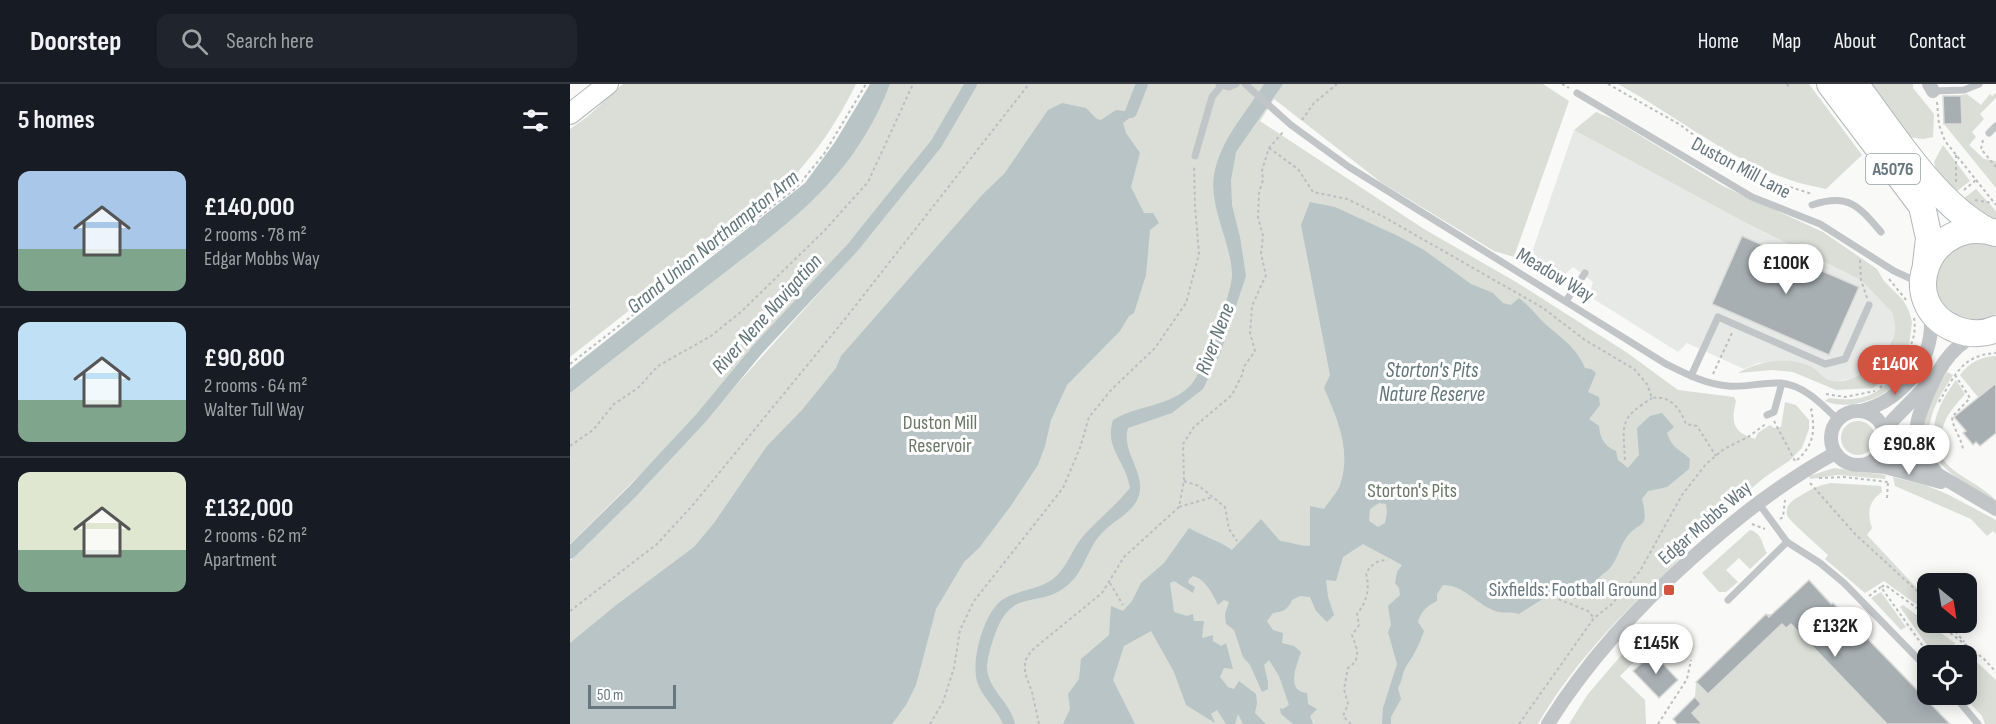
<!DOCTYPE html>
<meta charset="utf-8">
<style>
:root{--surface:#171b24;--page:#20242c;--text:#f1f3f6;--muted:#9ea1a6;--line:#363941;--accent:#d15340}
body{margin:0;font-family:"Sofia Sans Condensed",sans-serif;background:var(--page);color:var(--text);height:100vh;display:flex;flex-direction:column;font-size:22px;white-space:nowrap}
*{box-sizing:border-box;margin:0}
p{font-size:20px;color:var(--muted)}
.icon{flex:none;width:33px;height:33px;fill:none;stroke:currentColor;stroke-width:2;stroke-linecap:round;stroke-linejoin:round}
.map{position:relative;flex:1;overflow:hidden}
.side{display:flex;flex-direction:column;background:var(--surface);width:570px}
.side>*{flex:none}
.needle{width:39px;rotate:150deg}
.controls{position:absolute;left:1347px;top:489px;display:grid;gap:12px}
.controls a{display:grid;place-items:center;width:60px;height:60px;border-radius:12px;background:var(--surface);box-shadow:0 3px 15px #0003;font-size:30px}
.scale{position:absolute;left:18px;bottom:15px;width:88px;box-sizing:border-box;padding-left:6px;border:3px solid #67777f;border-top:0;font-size:16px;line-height:21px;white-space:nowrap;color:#67777f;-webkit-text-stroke:4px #fff;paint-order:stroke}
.price{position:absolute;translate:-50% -51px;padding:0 14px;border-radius:21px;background:#fff;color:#222;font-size:20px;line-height:39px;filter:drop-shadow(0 2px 3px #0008)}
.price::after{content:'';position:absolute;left:50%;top:36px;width:18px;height:14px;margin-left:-9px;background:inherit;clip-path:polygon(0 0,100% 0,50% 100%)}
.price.active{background:var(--accent);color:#fff}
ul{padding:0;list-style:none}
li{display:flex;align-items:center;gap:18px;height:150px;padding:0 18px}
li+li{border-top:2px solid var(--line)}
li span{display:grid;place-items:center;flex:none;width:168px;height:120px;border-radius:12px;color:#555}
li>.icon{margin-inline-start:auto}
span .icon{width:72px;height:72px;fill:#fffc;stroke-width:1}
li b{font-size:26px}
h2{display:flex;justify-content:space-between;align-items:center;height:72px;padding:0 18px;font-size:26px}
header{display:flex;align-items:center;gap:36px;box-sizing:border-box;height:84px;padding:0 30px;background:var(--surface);border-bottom:2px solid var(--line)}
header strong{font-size:28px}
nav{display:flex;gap:33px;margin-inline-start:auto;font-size:21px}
.search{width:420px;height:54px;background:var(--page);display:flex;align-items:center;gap:15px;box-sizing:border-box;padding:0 21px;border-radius:12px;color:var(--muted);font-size:22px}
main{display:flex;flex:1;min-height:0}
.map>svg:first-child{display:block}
.built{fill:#e7e9e7}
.green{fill:#daded7}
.water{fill:#b8c4c6;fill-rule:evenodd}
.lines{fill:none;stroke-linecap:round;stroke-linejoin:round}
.canal{stroke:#b8c4c6;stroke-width:12}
.building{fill:#a7afb3;stroke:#dbdbd9;stroke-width:1.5}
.secondary-casing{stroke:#b4b9bd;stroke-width:22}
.highway-casing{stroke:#b3b7ba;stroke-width:28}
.path{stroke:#bbbec0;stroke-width:2;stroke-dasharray:3 3;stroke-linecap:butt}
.lane{stroke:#c1c5c8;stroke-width:7}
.street{stroke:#c1c5c8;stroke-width:14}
.secondary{stroke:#fff;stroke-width:20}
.highway{stroke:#fff;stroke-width:26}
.poi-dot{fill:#d15340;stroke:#fff;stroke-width:2}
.labels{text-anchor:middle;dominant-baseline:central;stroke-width:6;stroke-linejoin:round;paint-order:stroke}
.shield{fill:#fff;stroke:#95a0a5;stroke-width:1.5}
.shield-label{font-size:18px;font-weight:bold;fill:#67777f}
.street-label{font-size:20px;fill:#67777f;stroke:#fff}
.park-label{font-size:20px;fill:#6a7866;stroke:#fff}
.poi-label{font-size:20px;fill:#67777f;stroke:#fff;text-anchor:end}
.water-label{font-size:21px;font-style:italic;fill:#627578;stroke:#fff}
</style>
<header>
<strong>Doorstep</strong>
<div class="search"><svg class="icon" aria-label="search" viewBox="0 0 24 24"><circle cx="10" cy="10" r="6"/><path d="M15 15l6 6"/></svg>Search here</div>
<nav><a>Home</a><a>Map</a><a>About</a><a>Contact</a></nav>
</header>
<main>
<section class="side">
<h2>5 homes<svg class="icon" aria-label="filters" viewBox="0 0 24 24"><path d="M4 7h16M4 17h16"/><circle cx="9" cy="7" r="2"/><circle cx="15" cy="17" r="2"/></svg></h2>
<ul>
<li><span style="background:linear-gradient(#a9c7e8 65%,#7fa58c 0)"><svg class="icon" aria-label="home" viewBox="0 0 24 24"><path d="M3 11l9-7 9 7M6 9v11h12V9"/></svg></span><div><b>£140,000</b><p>2 rooms · 78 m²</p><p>Edgar Mobbs Way</p></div></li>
<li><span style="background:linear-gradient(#bfe0f5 65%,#7fa58c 0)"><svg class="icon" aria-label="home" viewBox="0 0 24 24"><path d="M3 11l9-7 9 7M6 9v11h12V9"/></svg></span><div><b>£90,800</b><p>2 rooms · 64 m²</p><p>Walter Tull Way</p></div></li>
<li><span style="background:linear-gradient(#dfe7d0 65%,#7fa58c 0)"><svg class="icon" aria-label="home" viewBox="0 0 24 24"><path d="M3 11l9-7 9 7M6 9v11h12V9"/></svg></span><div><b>£132,000</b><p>2 rooms · 62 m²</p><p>Apartment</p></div></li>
</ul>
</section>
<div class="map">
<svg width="1426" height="640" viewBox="0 0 1426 640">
<rect width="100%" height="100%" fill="#f9f9f7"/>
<path class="built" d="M1004 46 1176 139 1291 196 1324 229 1325 250 1313 270 1296 286 1282 294 1264 298 1253 294 1241 283 1217 277 1188 279 1174 285 1117 259 1108 268 1019 212 1023 198 1003 183 994 191 987 192 959 177Z"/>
<g class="green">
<path d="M53 0H286C265 43 239 80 203 113L0 273V45L17 33Z"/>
<path d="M310 0H396L358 62 290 146 106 355 0 460V297L220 127Z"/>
<path d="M407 0H973L999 17 944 173 924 167 812 99 704 15 690 37 854 145 946 198 1056 268 1108 306 1164 313 1166 317C1161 338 1162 348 1185 355L1188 349 1200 341 1204 344 1211 343 1215 318 1226 321 1239 336V345L1232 364 1219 377 1195 393 1115 460V470C1060 522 1006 574 968 640H0V477L76 402 274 181 359 76Z"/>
<path d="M1048 0H1239L1292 71 1256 105C1244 102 1231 100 1220 96 1158 75 1105 31 1048 0Z"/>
<path d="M1298 0H1343V4L1364 30 1363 53 1353 55 1337 53Z"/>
<path d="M1426 9V14L1410 30 1414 35 1402 48 1406 53 1399 61 1414 75 1426 77V104L1374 40H1392L1391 11 1397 10 1411 21 1420 10 1422 12Z"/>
<path d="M1026 28 1043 35 1153 102 1253 148 1307 185 1314 197 1333 216 1339 227 1342 238 1339 262 1319 290 1303 304 1266 306 1223 288 1202 286 1168 289C1188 277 1218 272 1240 282 1249 286 1252 296 1263 297 1287 301 1315 272 1324 252 1326 246 1324 236 1323 229L1291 196 1176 139 1004 46Z"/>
<path d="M1373 61 1400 97 1383 110 1366 87 1364 78Z"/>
<path d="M1406 105 1426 127V137L1389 118Z"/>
<path d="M1416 157 1426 162V230C1393 249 1354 217 1368 180 1371 174 1379 167 1383 162Z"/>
<path d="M1426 272V299L1408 313 1390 291C1400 278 1410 273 1426 272Z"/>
<path d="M1339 275 1342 279C1336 287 1329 298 1321 304 1304 318 1276 326 1255 317L1259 314C1302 320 1314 305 1339 275Z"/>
<path d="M1377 288 1383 291C1371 310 1360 326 1359 348L1354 349C1351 328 1366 305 1377 288Z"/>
<path d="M1386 296 1395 310C1375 333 1367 342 1376 372 1351 351 1371 316 1386 296Z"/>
<circle cx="1288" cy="354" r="17"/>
<path d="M1360 352C1376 393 1398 390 1426 416H1422C1393 397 1367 387 1355 353Z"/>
<path d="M1264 384 1316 391 1315 395 1268 391 1240 395 1239 392Z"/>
<path d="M1323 393 1355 401 1377 410 1426 436V450L1423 447 1417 452 1401 435 1325 402Z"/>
<path d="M1261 399 1311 402 1312 408C1298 418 1297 429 1302 444L1297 451 1357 515V528L1314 497 1295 509 1255 475 1258 471C1251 464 1218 436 1217 431 1215 421 1223 416 1230 412 1240 406 1248 401 1261 399Z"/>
<path d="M1180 446C1193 450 1191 459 1197 469L1180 485 1169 474 1156 486 1168 498 1156 508H1149L1132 489Z"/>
<path d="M1239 496 1380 640H1110L1104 634 1125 613 1126 598 1196 530H1203Z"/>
<path d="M1311 508 1336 543 1331 546 1301 514Z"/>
<path d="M1333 521 1386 560 1361 567 1330 523Z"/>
<path d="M1078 540 1083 541 1077 551 1082 560 1050 592 1075 616 1076 640H999L1018 610Z"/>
<path d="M1396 568 1426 596V640H1415L1412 632 1392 611 1396 610V572L1385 571Z"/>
</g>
<g class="water">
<path d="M300 0H320C283 97 218 139 140 200 93 236 46 272 0 309V285L235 99 265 58Z"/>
<path d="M694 0H713L666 68 661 96 662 121 670 153 676 192 650 270 633 305 602 329 558 344C550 370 581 392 566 418 558 431 542 438 532 449 518 463 515 485 500 499 469 528 442 499 424 553 421 562 417 574 417 584 418 606 441 619 445 640H433C427 625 411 612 407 597 401 575 414 529 432 516 447 506 468 506 483 495 498 483 502 464 515 450 530 434 546 421 560 404 556 377 534 364 543 336 569 320 598 324 621 301 633 288 663 207 662 190 661 158 639 124 644 91 651 54 675 31 694 0Z"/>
<path d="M492 19 516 24 527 35 531 36 546 26 561 28 562 32 553 39 556 49 570 69 561 103 574 129H583L589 139 580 146 576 191 564 229 559 232 550 247 497 301 481 336 475 362 468 381 440 423 409 464 394 478 366 525 346 601 336 621 322 640H0V559L45 522 124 463 144 439 197 362 232 326 266 284 271 272 413 110 434 90 478 26Z"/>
<path d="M740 118 765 123 828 152 854 166 901 200 923 209 933 219 941 221 949 214C957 220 963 227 970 235 987 252 1005 260 1015 284L1021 285 1026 289 1018 308 1029 313 1030 321 1019 335 1029 342C1030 354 1034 362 1046 367L1048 376 1058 384 1069 371 1067 344 1080 332 1092 329 1104 343 1097 349C1103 366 1109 364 1120 375L1119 385 1097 403 1078 407 1072 415C1080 448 1069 435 1056 454 1050 463 1047 476 1040 484 1033 491 1026 494 1020 504L1024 512 1017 515H1000L989 510 979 511 949 530C941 527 932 530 925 527 906 520 894 501 873 501L867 510V517C857 522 851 527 848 538L854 547C850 559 844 571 837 581 832 588 833 596 828 604L831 615 821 633V640H812L813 624 827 580 818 548 821 541 818 522 830 511 829 504 825 499 827 488 832 481 793 460 773 473 766 497 756 496 758 513 764 531 757 538 746 527 740 513 730 512 722 516C718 526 712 528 703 529L697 537 703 546 713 549 712 559 724 562 731 568C727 580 715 608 737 609L738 620 747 625 740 632 743 640H723L711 630 710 624 713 625 719 621 709 592 699 576 694 581 698 598V605L692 608 680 581 673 573 664 546 656 540 655 530 659 518 654 516 648 521C643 510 635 495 623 492L619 495 618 499 625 503 623 509 604 497 600 499 604 528 617 532 623 530 624 537H634L632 554 643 551V557L651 562 656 559 663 585 654 584 650 593 658 603 664 605 669 597 686 610 687 619 685 629 696 640H673L668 630 665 640H656L647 626 641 630 645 639 616 621 604 588 581 547 554 562 543 596 565 640H493L500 625 498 610 509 595 511 575 539 551 541 522 553 527 562 517 571 499 594 479 619 444C634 453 648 456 662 466L691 435 710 457C721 458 729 462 740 462V422L754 425C759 417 769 407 771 398 781 365 767 334 754 304L760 291 731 141ZM809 419 816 420 817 428 815 439 808 443 799 437 800 425Z"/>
</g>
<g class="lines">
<g class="canal">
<path d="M561 28 572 0"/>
<path d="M0 469 63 407 131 334 188 265 283 163 366 60 401 0"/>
</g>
</g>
<g class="building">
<path d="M1373 12H1391L1392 40H1374Z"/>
<path d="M1172 152 1289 203 1259 271 1142 220Z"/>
<path d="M1426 299V349L1410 362 1406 358 1403 361 1393 349 1396 347 1384 333Z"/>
<path d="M1239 496 1261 520 1263 519 1380 640H1317L1221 540 1216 544 1212 540 1138 610 1126 598 1196 530 1199 533Z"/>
<path d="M1083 569 1108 596 1089 614 1063 587Z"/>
<path d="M1125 613 1131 620 1122 629 1132 640H1107L1103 635Z"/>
</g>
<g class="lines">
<g class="secondary-casing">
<path id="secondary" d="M0 30 38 0"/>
</g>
<g class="highway-casing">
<g id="highway">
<path d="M1260 0 1352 122 1359 154 1356 180"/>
<path d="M1285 0C1321 47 1364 118 1416 146"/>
<path d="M1426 149C1359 129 1323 219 1385 245 1398 250 1413 251 1426 245"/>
</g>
</g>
<g class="path">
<path d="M992 0 999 4"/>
<path d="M1038 0 1109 40 1144 66 1198 96 1242 110"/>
<path d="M1217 0 1220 5"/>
<path d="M1367 18 1369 41 1375 57 1426 121"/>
<path d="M732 36 744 19 767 0"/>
<path d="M1413 56 1411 65 1426 83"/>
<path d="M699 64 728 85 743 108 777 115 814 133 973 224 1015 256 1064 285 1077 300 1082 314C1101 311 1110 325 1116 340L1127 342 1146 372"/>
<path d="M1386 71V98"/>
<path d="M1394 106 1406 96"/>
<path d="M1405 116 1423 119"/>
<path d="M1290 176 1291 196 1297 214"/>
<path d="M1319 195 1337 217"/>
<path d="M0 280 226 104 254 70 296 0"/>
<path d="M1143 290 1162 249"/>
<path d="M1385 291 1400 314 1382 333C1383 346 1392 354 1393 366"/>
<path d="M1310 304C1327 283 1349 263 1344 234"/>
<path d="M1256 310 1275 313 1305 307"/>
<path d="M1369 318C1385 291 1392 271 1426 269"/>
<path d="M1204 337 1225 377"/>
<path d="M1361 350V338"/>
<path d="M0 362 23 346 44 320 68 304 88 282 141 252 172 227 255 146 298 98 343 0"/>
<path d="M1055 376C1053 339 1049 335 1082 314"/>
<path d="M1227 376C1243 362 1246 347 1241 326L1244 323"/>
<path d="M1249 394 1274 393 1318 398"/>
<path d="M614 397 629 402 655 423 659 445 667 457"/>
<path d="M1240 399 1285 450 1358 517"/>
<path d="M1317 414 1318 398"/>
<path d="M609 423 643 413"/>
<path d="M1210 435 1213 433 1215 416"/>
<path d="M1182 440 1195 445"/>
<path d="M540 499 553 521"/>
<path d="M1299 512 1311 503"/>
<path d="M983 513 1018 527 1024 534"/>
<path d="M0 527 87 460 122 422 275 235 459 0"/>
<path d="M1358 532 1315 501 1311 503 1360 572"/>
<path d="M1366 538 1414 575 1426 588"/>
<path d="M1378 538 1394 558"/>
<path d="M1362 572 1397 562"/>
<path d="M360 640 373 618 384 584 390 546 404 517 493 404 510 364 519 333 542 305 585 264 616 219 629 170 625 122 624 81"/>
<path d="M469 640 462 608 455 589V577L461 567 532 509 554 473 609 423 614 397 613 360 624 343 662 311 673 289V284L685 267 680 249 682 222 696 191 691 170 693 152 688 133 689 109 693 96 692 86 699 64 714 47"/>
<path d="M781 640 773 632 778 620 774 605 778 584C792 575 787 565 782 551L789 541 787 530C797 518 800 504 796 489 802 480 807 476 818 476"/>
<path d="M949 640 1024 534 1042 520 1070 487 1112 411 1136 380 1154 365 1178 353 1197 339"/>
<path d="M1088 640 1117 595 1121 576"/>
</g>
<g class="lane">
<path d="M649 0 659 3 666 0"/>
<path d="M675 0 721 41 779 83 1096 280C1116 290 1135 300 1158 302 1175 304 1192 298 1209 299 1233 300 1252 320 1268 336"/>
<path d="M1363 7 1394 6 1409 0"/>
<path d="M1007 9 1182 113 1250 140 1324 187 1348 198"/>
<path d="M1419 49 1426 42"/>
<path d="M625 72 642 13 651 2"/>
<path d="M1242 121C1278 109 1288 121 1311 148"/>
<path d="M996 217 1015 189"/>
<path d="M1121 292 1148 233 1255 280 1275 275 1299 221"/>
<path d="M1197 331 1204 328 1212 299"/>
<path d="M1187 417 1217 458 1250 479 1274 499 1358 585"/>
<path d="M1158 516 1217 458"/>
<path d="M1383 610 1408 640"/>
</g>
<g class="street">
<path d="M1359 0 1363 7"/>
<circle cx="1288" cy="354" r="27"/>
<path d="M1291 327C1334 316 1367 273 1360 228"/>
<path d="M1315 350 1322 337 1359 299"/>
<path d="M1315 357 1328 367 1426 425"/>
<path d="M1293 381 1315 383 1371 398"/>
<path d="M1367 390C1357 376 1348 361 1347 343 1347 333 1352 325 1355 316 1366 289 1378 265 1405 251"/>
<path d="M978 640C1018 576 1066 524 1122 474 1169 432 1210 400 1265 369"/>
</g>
<use href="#secondary" class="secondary"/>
<use href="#highway" class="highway"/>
</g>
<rect class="poi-dot" x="1093" y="500" width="12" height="12" rx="3"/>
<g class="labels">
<rect class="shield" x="1296" y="70" width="54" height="30" rx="4.5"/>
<g class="shield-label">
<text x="1323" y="85">A5076</text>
</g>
<g class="street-label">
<text transform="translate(1171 84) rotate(28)">Duston Mill Lane</text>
<text transform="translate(985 191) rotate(31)">Meadow Way</text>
<text transform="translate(1135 439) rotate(-41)">Edgar Mobbs Way</text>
</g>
<g class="park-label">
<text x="370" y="339">Duston Mill<tspan x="370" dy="23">Reservoir</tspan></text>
<text x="842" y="407">Storton's Pits</text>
</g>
<g class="poi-label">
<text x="1087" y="506">Sixfields: Football Ground</text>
</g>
<g class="water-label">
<text transform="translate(143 158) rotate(-39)">Grand Union Northampton Arm</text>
<text transform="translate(197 230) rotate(-48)">River Nene Navigation</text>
<text transform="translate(645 255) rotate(-69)">River Nene</text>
<text x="862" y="286">Storton's Pits<tspan x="862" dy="24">Nature Reserve</tspan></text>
</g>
</g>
</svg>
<div class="controls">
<a><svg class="needle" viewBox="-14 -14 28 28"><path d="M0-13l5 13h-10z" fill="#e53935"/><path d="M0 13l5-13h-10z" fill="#9ea1a6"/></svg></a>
<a><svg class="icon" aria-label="locate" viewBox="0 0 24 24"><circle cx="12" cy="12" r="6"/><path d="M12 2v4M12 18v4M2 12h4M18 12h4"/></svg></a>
</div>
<div class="scale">50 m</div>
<b class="price" style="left:1216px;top:211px">£100K</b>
<b class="price active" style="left:1325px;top:312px">£140K</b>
<b class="price" style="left:1339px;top:392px">£90.8K</b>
<b class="price" style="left:1265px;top:574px">£132K</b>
<b class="price" style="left:1086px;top:591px">£145K</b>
</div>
</main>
